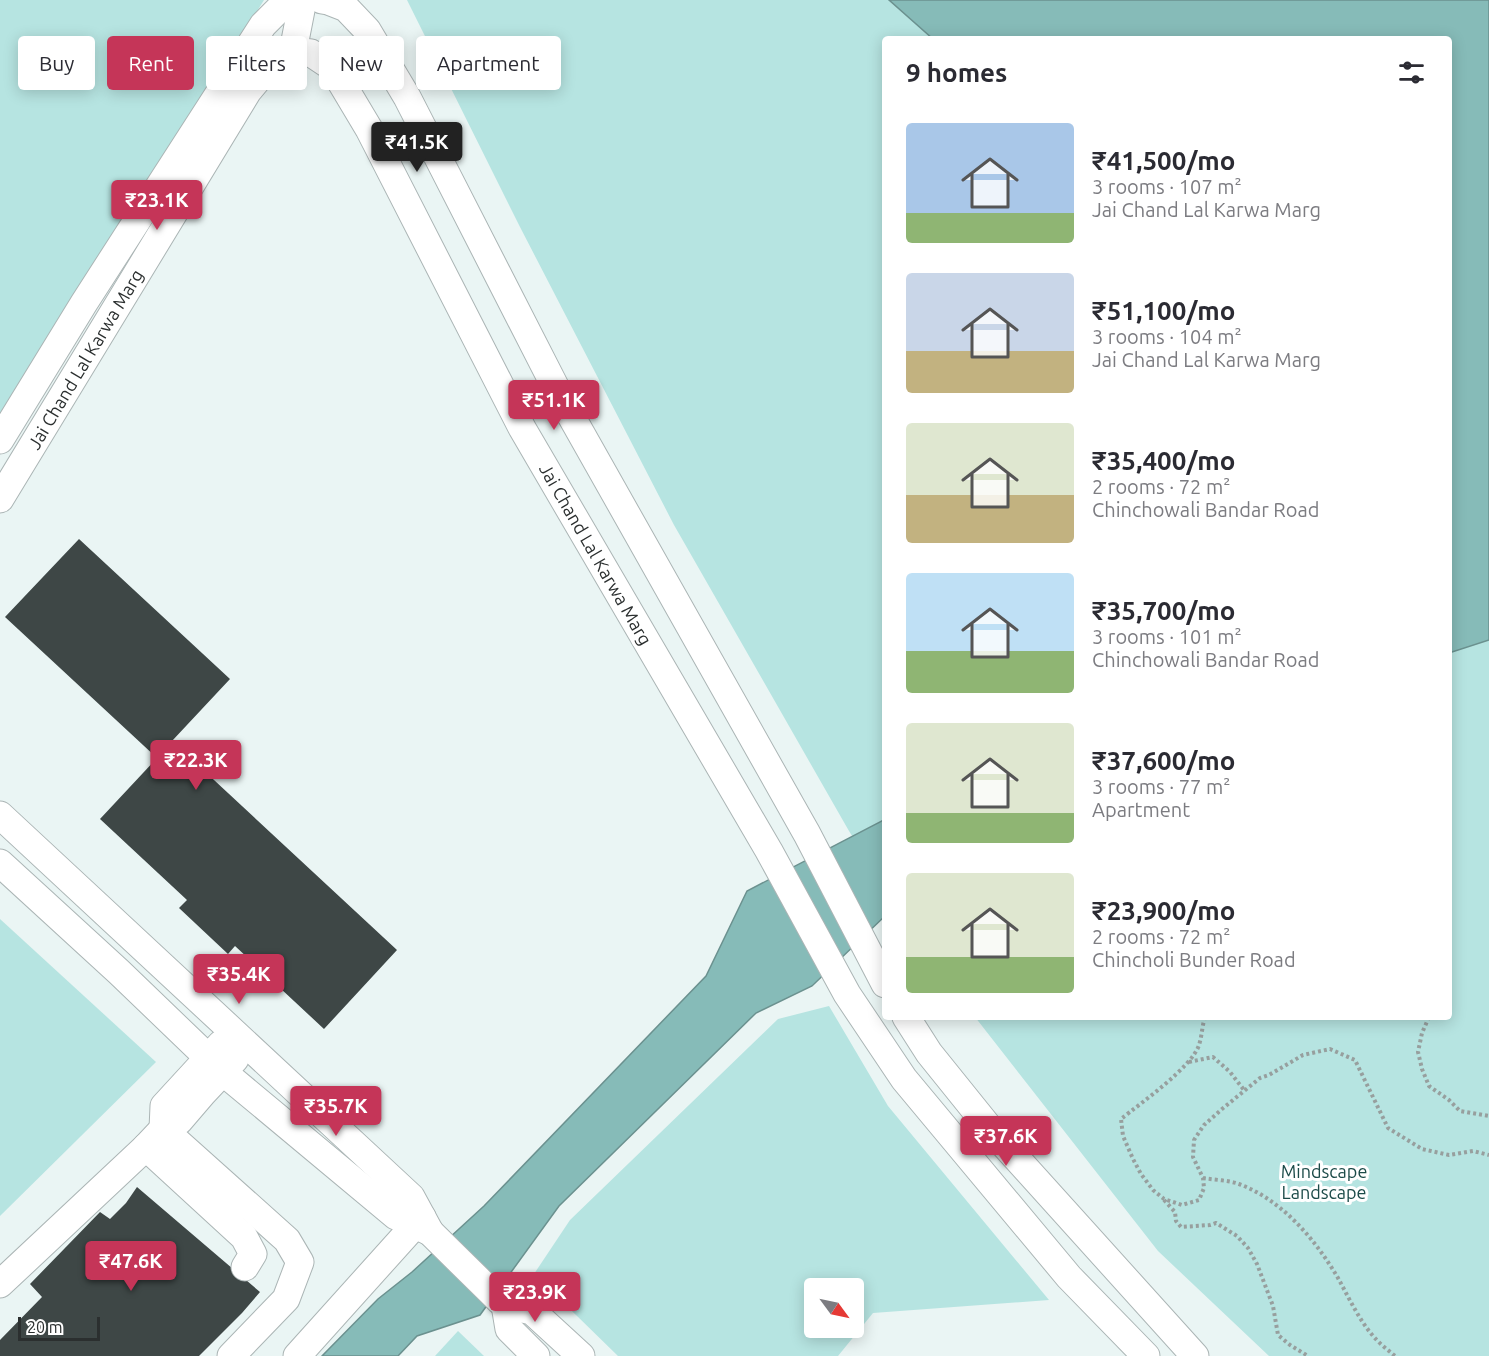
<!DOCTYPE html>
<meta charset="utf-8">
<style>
:root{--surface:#fff;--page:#f2f2f3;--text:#2b2b33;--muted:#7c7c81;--accent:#c53558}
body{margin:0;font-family:Ubuntu,sans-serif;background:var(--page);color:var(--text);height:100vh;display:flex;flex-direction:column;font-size:22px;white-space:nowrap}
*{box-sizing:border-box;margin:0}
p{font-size:20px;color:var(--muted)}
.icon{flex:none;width:33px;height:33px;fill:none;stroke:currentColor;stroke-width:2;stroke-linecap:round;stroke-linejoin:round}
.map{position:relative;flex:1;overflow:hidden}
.sheet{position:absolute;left:882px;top:36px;width:570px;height:984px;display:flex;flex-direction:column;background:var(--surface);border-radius:6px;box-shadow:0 3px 15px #0003}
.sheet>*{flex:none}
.top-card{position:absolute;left:18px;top:36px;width:570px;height:54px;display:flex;gap:12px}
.needle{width:39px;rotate:123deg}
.controls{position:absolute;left:804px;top:1278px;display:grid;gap:12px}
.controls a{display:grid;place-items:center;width:60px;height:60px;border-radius:6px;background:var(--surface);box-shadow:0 3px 15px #0003;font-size:30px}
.scale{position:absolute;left:18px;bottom:15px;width:82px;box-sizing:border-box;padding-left:6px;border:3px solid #2b2f2f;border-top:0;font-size:16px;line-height:21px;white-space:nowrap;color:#2b2f2f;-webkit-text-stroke:4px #fff;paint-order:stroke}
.price{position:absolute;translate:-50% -51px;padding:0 14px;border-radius:6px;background:var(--accent);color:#fff;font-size:20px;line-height:39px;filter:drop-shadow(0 2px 3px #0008)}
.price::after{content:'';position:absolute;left:50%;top:36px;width:18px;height:14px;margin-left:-9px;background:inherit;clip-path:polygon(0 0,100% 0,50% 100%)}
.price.on{background:#222;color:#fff}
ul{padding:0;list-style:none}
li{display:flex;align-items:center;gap:18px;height:150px;padding:0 24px}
li span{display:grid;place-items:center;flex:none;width:168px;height:120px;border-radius:6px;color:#555}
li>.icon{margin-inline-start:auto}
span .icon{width:72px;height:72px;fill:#fffc;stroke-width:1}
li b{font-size:26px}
h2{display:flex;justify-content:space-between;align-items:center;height:72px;padding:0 24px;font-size:26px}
.tag{padding:0 21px;border-radius:6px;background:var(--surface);box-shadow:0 3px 15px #0003;font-size:21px;line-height:54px}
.tag.on{background:var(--accent);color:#fff}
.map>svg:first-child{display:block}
.green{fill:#b6e4e1;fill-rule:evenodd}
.water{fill:#86bbb8;stroke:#6b918f;stroke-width:1.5}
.building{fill:#3e4746}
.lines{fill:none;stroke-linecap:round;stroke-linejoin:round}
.minor-casing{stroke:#abb5b5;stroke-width:29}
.path{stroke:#979f9e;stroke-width:4;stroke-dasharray:3 3;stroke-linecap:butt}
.minor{stroke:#fff;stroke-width:27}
.labels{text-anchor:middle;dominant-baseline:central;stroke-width:6;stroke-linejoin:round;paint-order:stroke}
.street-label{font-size:18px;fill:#2b2f2f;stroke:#fff}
.park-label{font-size:18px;fill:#1c4b49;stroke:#fff}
</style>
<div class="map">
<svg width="1489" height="1356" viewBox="0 0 1489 1356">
<rect width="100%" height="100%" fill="#eaf5f4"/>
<g class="green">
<path d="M0 0H264L0 425Z"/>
<path d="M407 0H889L933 39H885V889L849 831 674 525 520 227Z"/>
<path d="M1449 522 1489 563V1356H1269L1158 1251 975 1017H1449Z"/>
<path d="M0 919 156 1062 0 1216Z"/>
<path d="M829 1006 888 1106 1049 1300 873 1313 838 1356H618L534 1274 570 1220 778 1019ZM814 1288H854V1328H814Z"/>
<path d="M458 1331 484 1356H435Z"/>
</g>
<g class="water">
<path d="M889 0H1489V640L1449 653V39H933Z"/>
<path d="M885 818V916L812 986 756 1013 559 1206 480 1315 417 1336 398 1356H322L378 1299 412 1272 484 1206 706 976 747 891 882 821Z"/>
</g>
<g class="building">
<path d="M79 539 230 679 172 741 397 950 324 1029 235 946 228 954 179 908 187 900 100 819 157 758 5 617Z"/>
<path d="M137 1187 260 1292 242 1313 199 1356H0V1340L42 1297 30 1284 100 1212 110 1219 126 1203Z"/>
</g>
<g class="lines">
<g class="minor-casing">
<g id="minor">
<path d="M322 0 328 1 346 8 367 30 407 97 561 398 807 834 885 984"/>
<path d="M293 51 303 0"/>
<path d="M0 440 84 303 263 25 282 6 299 0"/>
<path d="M0 499 248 91 273 61 293 51 311 53 332 67 369 129 522 428 769 851 847 994 904 1079 1069 1277 1146 1356"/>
<path d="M0 815 411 1197 430 1232"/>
<path d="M0 863 119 972 223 1072 396 1216 430 1232 499 1300 505 1305 532 1311 581 1356"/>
<path d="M906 1017 929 1053 991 1130 1195 1356"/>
<path d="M163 1129 287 1240 300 1262 286 1299 231 1356"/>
<path d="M163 1129 164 1106 221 1044"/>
<path d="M146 1147 244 1237 253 1254 245 1267"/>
<path d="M0 1284 146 1147 163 1129 179 1121 203 1093 235 1059"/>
<path d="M505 1305 509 1329 536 1356"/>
<path d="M297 1356 422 1217"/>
</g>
</g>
<g class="path">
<path d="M1205 1017C1202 1026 1202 1036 1199 1045 1192 1067 1141 1103 1121 1119L1123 1136 1133 1159 1141 1174 1153 1190 1164 1199 1182 1205 1199 1200 1204 1188 1203 1178 1193 1157 1194 1140 1204 1125 1222 1109 1260 1078 1269 1075 1303 1055 1330 1049 1355 1060 1388 1128 1422 1149 1449 1155 1473 1151 1489 1155"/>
<path d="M1429 1017 1422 1033 1418 1052 1422 1069 1429 1086 1449 1100 1460 1111 1489 1116"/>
<path d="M1189 1062 1213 1057 1230 1072 1244 1090"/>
<path d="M1203 1178C1214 1180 1228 1180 1239 1184 1282 1200 1315 1239 1338 1278 1349 1298 1359 1320 1374 1337 1380 1344 1388 1350 1395 1356"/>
<path d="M1164 1200 1175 1212 1176 1221 1181 1227 1210 1225 1216 1223 1237 1236 1248 1248 1257 1264 1273 1306 1278 1335 1290 1345 1308 1356"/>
</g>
<use href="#minor" class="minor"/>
</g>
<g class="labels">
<g class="street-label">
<text transform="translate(85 359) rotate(-59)">Jai Chand Lal Karwa Marg</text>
<text transform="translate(596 554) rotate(60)">Jai Chand Lal Karwa Marg</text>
</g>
<g class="park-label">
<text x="1324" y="1171">Mindscape<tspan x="1324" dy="21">Landscape</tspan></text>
</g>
</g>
</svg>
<div class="controls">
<a><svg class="needle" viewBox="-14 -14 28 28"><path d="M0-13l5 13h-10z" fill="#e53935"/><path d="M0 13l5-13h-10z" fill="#7c7c81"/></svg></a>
</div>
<div class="scale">20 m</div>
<b class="price on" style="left:417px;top:173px">₹41.5K</b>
<b class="price" style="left:157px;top:231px">₹23.1K</b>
<b class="price" style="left:554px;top:431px">₹51.1K</b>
<b class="price" style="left:196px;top:791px">₹22.3K</b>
<b class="price" style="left:239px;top:1005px">₹35.4K</b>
<b class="price" style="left:336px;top:1137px">₹35.7K</b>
<b class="price" style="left:1006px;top:1167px">₹37.6K</b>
<b class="price" style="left:131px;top:1292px">₹47.6K</b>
<b class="price" style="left:535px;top:1323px">₹23.9K</b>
<div class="top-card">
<a class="tag">Buy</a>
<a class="tag on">Rent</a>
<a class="tag">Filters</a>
<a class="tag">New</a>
<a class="tag">Apartment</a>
</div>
<section class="sheet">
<h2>9 homes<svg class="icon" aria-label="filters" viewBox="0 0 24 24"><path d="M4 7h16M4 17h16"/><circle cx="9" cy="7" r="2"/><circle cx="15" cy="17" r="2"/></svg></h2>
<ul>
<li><span style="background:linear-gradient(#a9c7e8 75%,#8fb573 0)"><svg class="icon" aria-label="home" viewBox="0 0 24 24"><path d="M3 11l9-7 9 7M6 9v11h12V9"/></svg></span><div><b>₹41,500/mo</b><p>3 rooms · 107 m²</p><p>Jai Chand Lal Karwa Marg</p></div></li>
<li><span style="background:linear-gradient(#c9d6e8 65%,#c2b280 0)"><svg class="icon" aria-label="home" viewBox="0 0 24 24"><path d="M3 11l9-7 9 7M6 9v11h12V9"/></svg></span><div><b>₹51,100/mo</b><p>3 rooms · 104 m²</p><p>Jai Chand Lal Karwa Marg</p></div></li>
<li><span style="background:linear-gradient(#dfe7d0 60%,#c2b280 0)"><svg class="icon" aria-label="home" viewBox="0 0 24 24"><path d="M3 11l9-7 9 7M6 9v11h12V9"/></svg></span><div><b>₹35,400/mo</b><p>2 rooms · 72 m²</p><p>Chinchowali Bandar Road</p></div></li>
<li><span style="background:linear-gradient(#bfe0f5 65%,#8fb573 0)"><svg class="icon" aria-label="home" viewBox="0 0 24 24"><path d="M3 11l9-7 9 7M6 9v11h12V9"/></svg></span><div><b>₹35,700/mo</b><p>3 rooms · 101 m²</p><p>Chinchowali Bandar Road</p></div></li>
<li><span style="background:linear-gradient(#dfe7d0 75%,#8fb573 0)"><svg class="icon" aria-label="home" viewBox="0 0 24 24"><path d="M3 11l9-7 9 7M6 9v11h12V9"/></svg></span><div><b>₹37,600/mo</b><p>3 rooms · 77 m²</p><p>Apartment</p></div></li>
<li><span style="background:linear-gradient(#dfe7d0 70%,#8fb573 0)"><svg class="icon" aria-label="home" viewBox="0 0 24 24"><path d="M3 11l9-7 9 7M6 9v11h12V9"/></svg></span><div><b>₹23,900/mo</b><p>2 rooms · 72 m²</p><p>Chincholi Bunder Road</p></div></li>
</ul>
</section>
</div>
